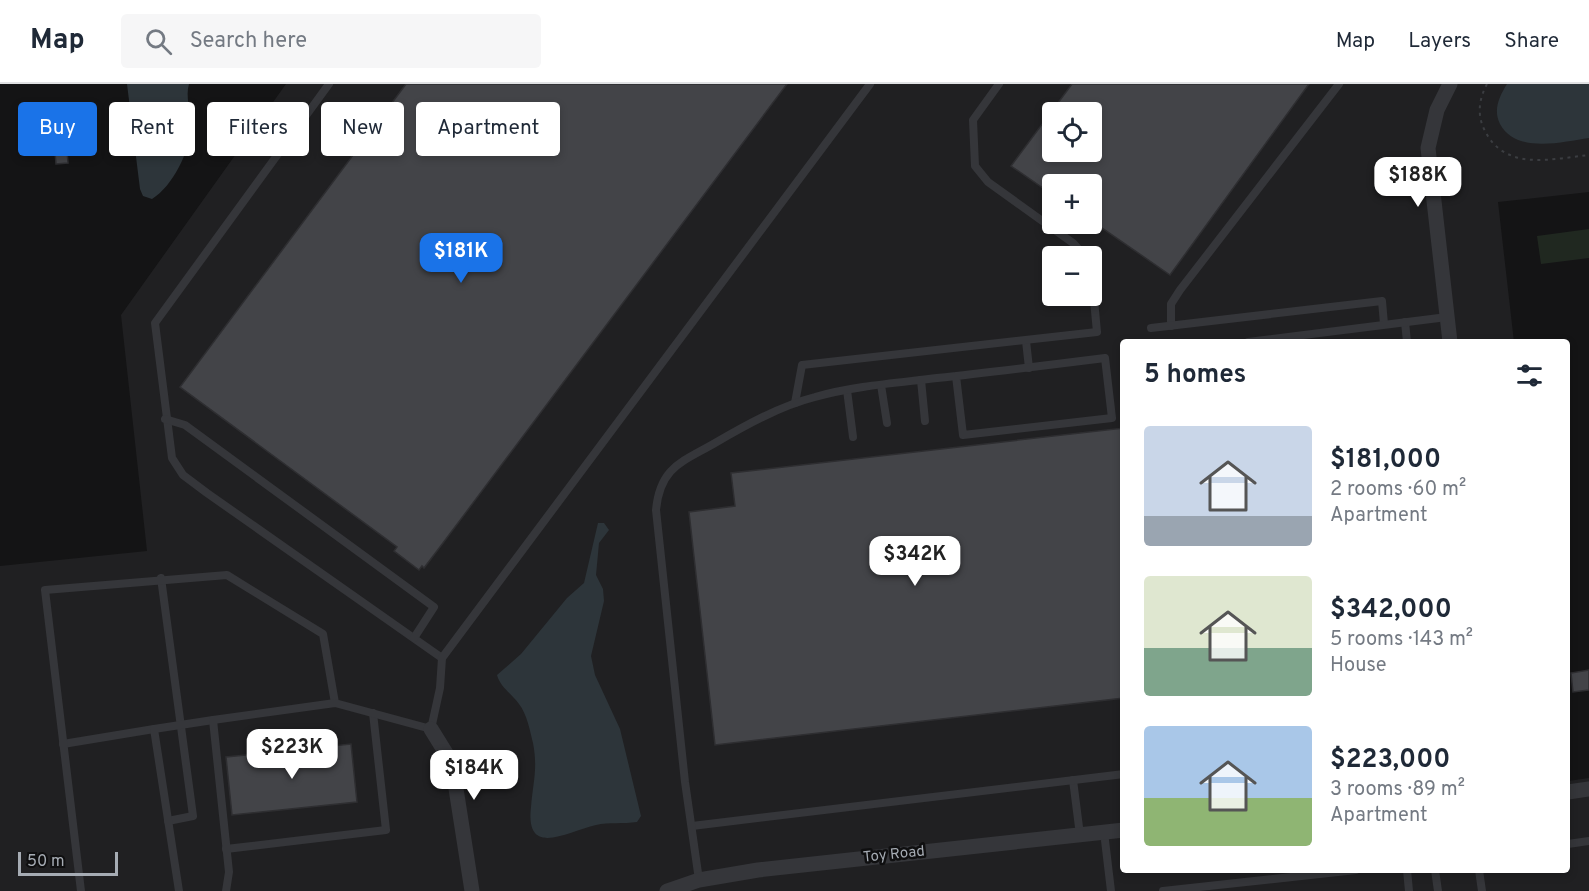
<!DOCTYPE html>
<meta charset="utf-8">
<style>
:root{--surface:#fff;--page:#f6f6f7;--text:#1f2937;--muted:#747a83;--line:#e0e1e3;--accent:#1a73e8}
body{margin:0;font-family:Overpass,sans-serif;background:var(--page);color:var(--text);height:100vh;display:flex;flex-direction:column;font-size:22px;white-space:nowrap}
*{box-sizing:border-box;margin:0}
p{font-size:20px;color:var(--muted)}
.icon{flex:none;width:33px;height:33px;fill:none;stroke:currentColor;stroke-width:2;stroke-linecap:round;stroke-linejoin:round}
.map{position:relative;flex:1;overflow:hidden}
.details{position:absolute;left:1120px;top:255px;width:450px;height:534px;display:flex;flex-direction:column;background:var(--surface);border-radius:6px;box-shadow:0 3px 9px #0003}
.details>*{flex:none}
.banner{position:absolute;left:18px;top:18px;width:570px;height:54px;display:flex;gap:12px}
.buttons{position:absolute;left:1042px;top:18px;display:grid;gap:12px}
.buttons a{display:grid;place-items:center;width:60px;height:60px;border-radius:6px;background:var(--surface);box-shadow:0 3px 9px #0003;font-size:30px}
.scale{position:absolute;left:18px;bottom:15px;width:100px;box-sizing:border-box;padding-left:6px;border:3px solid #a6acb4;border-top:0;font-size:16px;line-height:21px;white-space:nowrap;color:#a6acb4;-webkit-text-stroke:4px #0f0f10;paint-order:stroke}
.price{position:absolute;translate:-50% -51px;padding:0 14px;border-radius:12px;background:#fff;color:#222;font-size:20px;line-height:39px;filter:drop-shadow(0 2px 3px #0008)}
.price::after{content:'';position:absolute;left:50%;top:36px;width:18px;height:14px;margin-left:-9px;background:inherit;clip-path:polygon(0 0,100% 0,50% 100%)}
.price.on{background:var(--accent);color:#fff}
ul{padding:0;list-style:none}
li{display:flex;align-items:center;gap:18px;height:150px;padding:0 24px}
li span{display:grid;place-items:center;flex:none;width:168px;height:120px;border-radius:6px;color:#555}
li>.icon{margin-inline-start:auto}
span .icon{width:72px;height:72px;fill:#fffc;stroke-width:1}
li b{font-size:26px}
h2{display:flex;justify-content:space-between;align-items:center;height:72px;padding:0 24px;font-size:26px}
.pill{padding:0 21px;border-radius:6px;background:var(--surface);box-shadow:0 3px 9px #0003;font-size:21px;line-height:54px}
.pill.on{background:var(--accent);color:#fff}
header{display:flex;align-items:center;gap:36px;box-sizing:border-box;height:84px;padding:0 30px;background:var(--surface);border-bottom:2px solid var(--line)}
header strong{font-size:28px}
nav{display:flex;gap:33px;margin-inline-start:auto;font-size:21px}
.search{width:420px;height:54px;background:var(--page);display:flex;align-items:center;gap:15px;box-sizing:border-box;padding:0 21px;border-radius:6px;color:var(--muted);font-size:22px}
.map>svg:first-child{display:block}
.built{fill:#202022;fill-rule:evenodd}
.green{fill:#202820}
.water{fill:#2d353a}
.building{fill:#434448;stroke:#2e2e31;stroke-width:1.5;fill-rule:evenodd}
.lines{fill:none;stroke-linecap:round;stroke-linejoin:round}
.path{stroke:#3b3d41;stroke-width:2;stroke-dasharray:3 4.5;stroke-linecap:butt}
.lane{stroke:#35363a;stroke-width:8}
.street{stroke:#35363a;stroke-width:15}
.labels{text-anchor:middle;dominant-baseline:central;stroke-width:5;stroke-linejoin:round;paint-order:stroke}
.street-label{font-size:15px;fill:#a6acb4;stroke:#0f0f10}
</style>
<header>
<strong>Map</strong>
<div class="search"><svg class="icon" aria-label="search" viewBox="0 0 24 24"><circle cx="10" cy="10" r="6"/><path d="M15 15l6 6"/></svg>Search here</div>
<nav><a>Map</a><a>Layers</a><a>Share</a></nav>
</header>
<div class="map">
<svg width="1589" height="807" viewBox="0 0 1589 807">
<rect width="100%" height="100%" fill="#141415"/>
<path class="built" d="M286 0H1589V108L1498 118 1514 258H1124V786H1568V697L1589 694V807H0V482L147 467 121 231ZM1053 28H1092V68H1053ZM1053 100H1092V140H1053ZM1053 172H1092V212H1053Z"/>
<path class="green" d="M1589 145V174L1541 180 1537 152Z"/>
<g class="water">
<path d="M127 0H189C185 13 191 28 191 42 190 67 173 102 152 115L143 112 140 105Z"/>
<path d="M1507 0H1589V54C1562 58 1516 70 1500 40 1493 26 1499 13 1507 0Z"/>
<path d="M598 439H604L609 446 599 459 596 491 603 505 604 517 591 572 595 591 620 645 641 732 637 738C623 740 609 738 596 741 568 747 525 775 531 723 533 698 538 685 533 659 530 647 527 630 519 620 512 610 500 603 497 591L521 570 567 514 584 499Z"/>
</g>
<g class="building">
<path d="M406 0H787L443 459 424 484 422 482 419 486 394 467 397 463 180 303Z"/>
<path d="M1072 0H1309L1170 191 1092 137V100H1053V111L1011 82ZM1053 28H1092V68H1053Z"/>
<path d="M66 55 68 79 56 80 54 56Z"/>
<path d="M1124 344V614L715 661 689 428 735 422 731 389Z"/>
<path d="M1589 586V606L1573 608 1571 589Z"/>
<path d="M351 660 357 718 232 731 226 673Z"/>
</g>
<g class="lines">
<path class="path" d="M1487 0C1479 15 1477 30 1484 45 1504 88 1551 75 1589 71"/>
<g class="lane">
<path d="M329 0 155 239 172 374 183 391 207 409 442 574"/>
<path d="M999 0 973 36 975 82 988 98 1073 159 1085 172"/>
<path d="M1405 238 1407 258"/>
<path d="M1171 242V220L1180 206 1339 0"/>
<path d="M1151 244 1382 217 1384 240"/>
<path d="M1026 257 1029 284"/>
<path d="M1248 258 1447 233"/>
<path d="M921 296 925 337"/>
<path d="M881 301 887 339"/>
<path d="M847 306 853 353"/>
<path d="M795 319 802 281 1097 248 1092 195"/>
<path d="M165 335 185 341 434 523 414 554"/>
<path d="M161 494 193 732 168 737"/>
<path d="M63 660 154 645"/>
<path d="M1073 696 1080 751"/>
<path d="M692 742 1124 690"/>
<path d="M1104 748 1111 807"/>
<path d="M1568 760 1589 757"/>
<path d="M226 765 386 746 373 629"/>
<path d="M1407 786 1409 807"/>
<path d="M1435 786 1438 807"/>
<path d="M1479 786 1482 807"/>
<path d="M699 796 685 698 656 426C660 383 682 378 715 359 746 341 780 322 815 313 854 302 896 299 937 294 993 288 1049 281 1105 274L1112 334 963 351 956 292"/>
<path d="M81 807 45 506 227 491 323 550 335 619"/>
<path d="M179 807 154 645 213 636"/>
<path d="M226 807 229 788 213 636 335 619 431 645 440 604 442 574 870 0"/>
<path d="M1163 807 1356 786"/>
</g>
<g class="street">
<path d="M1450 0 1437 26 1428 64 1450 258"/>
<path d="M431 645 452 679 472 807"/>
<path d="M1568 708 1589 705"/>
<path d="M667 807 699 796 758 786 1124 746"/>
</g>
</g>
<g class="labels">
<g class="street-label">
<text transform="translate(894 771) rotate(-6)">Toy Road</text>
</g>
</g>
</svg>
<div class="buttons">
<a><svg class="icon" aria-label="locate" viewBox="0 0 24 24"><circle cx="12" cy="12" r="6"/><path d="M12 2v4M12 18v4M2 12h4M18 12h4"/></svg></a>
<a>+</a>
<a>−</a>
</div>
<div class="scale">50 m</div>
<b class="price" style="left:1418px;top:124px">$188K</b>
<b class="price on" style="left:461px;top:200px">$181K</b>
<b class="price" style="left:915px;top:503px">$342K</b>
<b class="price" style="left:292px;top:696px">$223K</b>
<b class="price" style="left:474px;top:717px">$184K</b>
<div class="banner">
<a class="pill on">Buy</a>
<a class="pill">Rent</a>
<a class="pill">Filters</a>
<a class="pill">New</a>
<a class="pill">Apartment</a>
</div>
<section class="details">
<h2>5 homes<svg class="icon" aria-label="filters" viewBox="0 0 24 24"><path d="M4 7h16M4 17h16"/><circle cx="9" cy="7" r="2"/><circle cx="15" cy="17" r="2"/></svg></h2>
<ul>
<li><span style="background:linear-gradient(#c9d6e8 75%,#9aa5b1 0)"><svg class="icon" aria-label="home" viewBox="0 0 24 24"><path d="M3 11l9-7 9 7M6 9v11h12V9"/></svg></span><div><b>$181,000</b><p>2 rooms · 60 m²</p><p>Apartment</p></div></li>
<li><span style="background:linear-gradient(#dfe7d0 60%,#7fa58c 0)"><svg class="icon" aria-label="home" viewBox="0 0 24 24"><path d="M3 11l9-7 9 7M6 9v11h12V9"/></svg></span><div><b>$342,000</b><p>5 rooms · 143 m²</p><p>House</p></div></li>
<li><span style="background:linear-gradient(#a9c7e8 60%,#8fb573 0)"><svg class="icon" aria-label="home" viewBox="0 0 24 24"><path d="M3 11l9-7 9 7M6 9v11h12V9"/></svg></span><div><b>$223,000</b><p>3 rooms · 89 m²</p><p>Apartment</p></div></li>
</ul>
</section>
</div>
